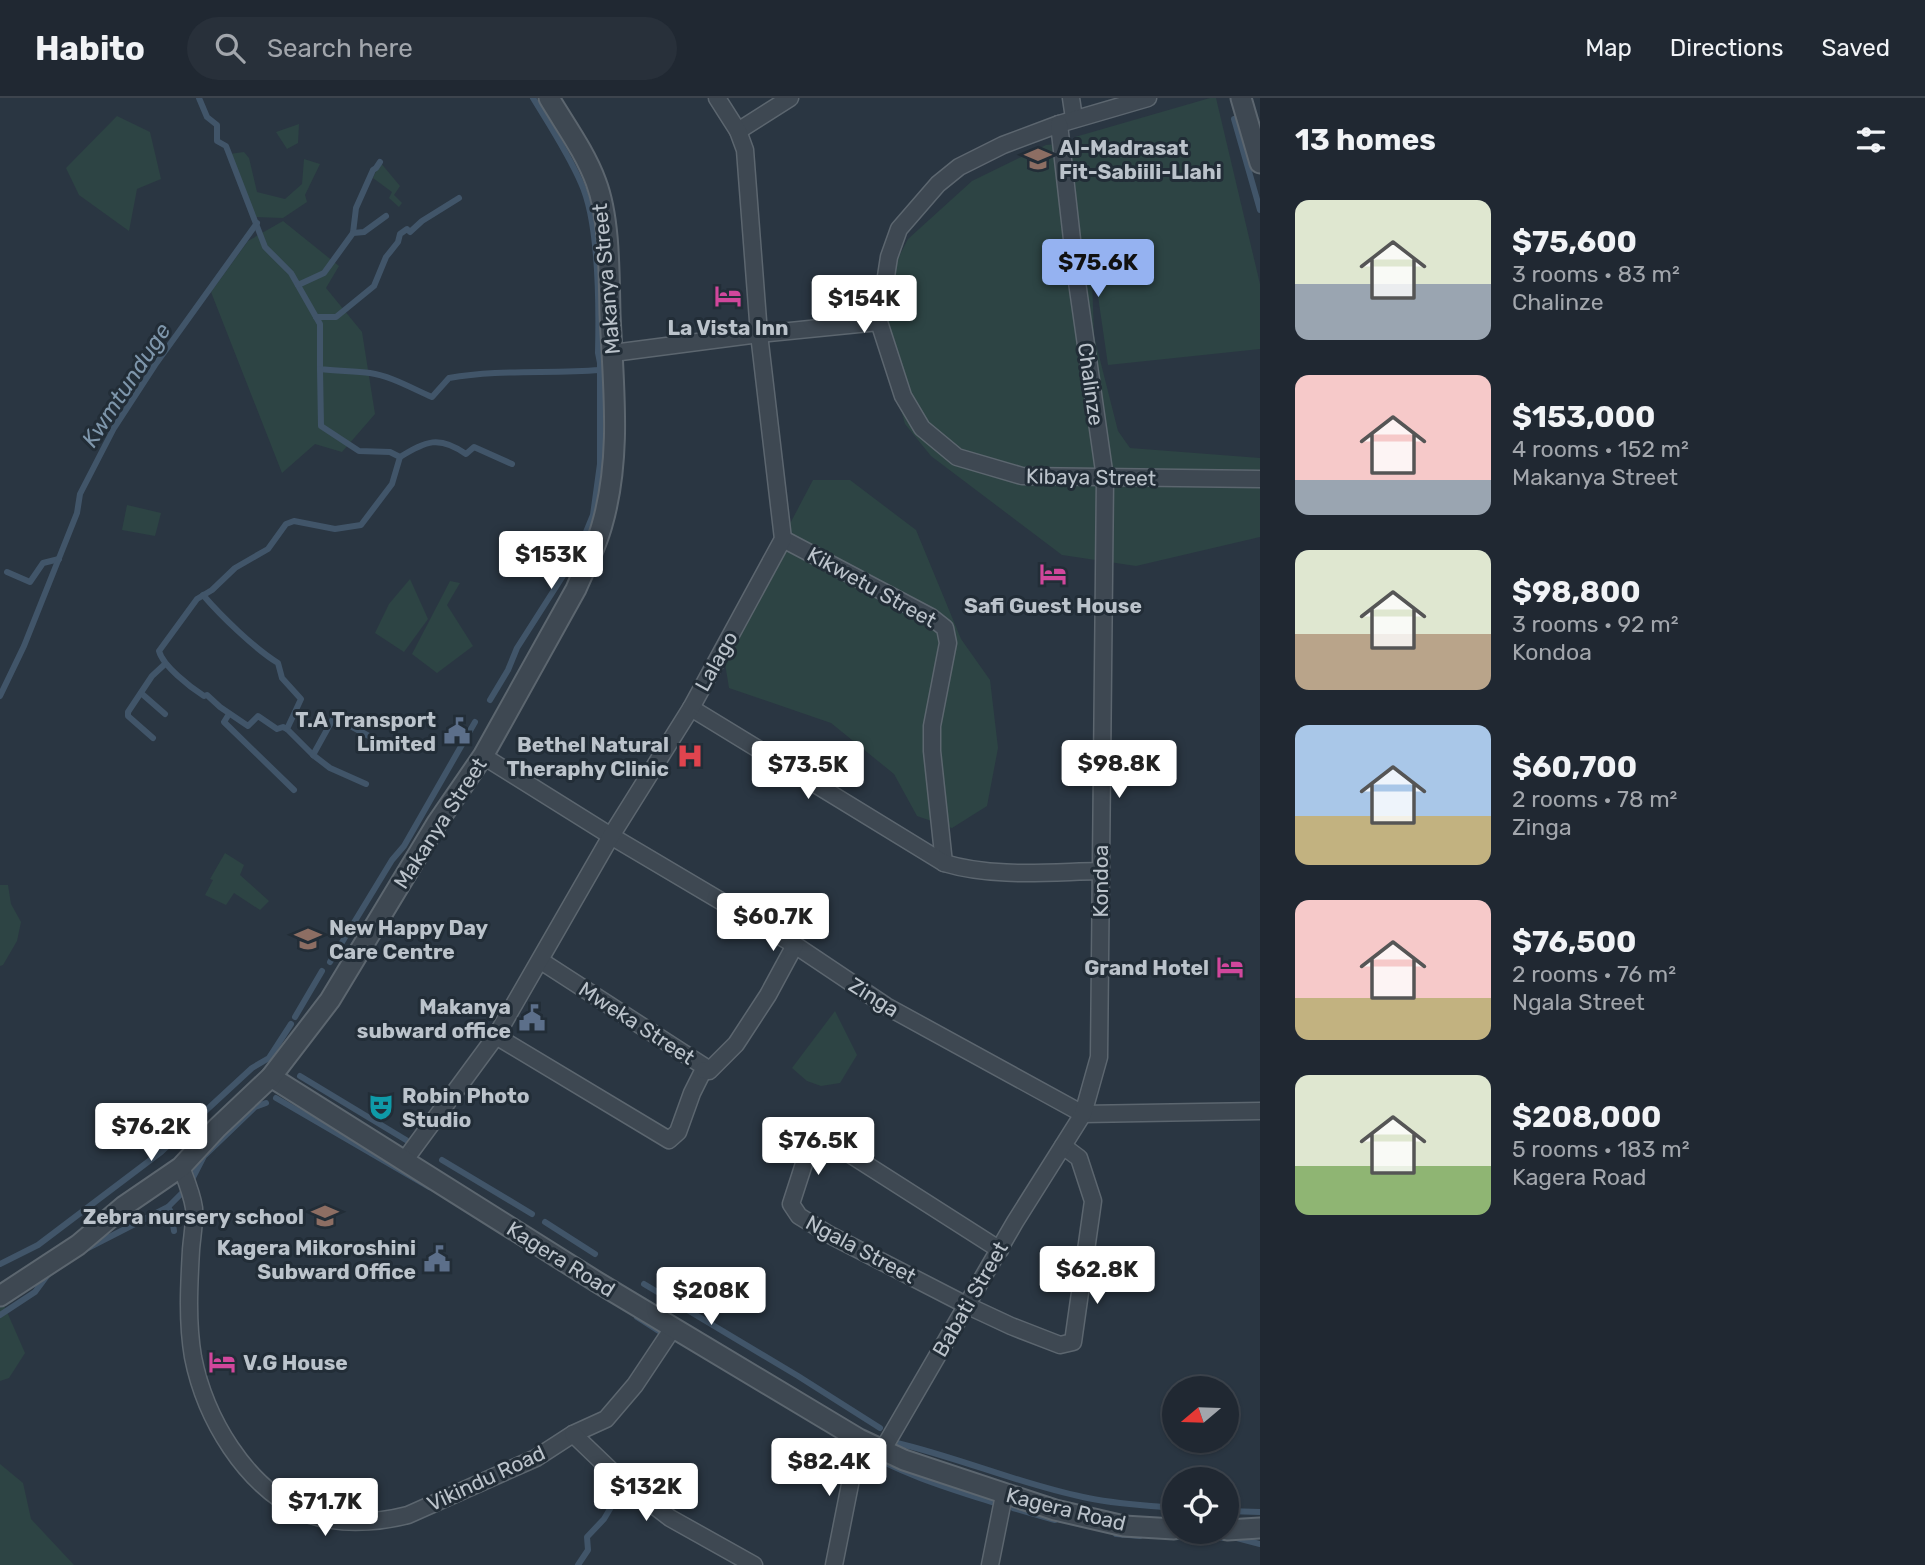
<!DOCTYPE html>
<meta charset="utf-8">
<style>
:root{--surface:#202832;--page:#28303a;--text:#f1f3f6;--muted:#a2a6ac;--line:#3d444d;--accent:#95b2f1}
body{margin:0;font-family:Rubik,sans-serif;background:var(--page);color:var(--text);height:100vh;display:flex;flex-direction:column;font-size:26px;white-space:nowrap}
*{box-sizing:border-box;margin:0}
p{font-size:23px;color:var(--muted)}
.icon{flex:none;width:38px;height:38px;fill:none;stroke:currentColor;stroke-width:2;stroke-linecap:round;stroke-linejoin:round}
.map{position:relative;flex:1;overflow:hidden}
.details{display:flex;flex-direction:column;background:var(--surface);width:665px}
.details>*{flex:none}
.needle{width:46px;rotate:251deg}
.fabs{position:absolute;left:1162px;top:1278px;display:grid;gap:14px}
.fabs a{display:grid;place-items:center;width:77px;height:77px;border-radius:50%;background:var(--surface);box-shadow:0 2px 5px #0004,0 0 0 2px var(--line);font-size:35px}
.price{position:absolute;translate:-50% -60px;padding:0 16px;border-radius:7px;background:#fff;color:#222;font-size:23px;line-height:46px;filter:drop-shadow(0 2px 4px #0008)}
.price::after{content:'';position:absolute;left:50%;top:42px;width:21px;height:16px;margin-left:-10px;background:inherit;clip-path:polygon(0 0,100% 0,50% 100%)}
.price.active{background:var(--accent);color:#111}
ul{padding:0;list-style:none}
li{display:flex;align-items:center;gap:21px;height:175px;padding:0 35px}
li span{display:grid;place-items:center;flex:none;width:196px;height:140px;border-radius:14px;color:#555}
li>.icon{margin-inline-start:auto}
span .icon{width:84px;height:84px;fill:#fffc;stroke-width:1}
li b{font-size:30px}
h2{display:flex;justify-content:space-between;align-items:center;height:84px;padding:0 35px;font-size:30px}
header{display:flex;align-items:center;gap:42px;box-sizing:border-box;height:98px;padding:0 35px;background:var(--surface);border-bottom:2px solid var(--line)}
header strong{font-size:33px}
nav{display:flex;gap:38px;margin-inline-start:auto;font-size:24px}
.search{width:490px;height:63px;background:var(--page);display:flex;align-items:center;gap:18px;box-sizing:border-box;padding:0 24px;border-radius:38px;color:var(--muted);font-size:26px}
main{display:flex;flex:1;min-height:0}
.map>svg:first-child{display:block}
.green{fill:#2d4444}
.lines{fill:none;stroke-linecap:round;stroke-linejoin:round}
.stream{stroke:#415569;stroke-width:6}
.minor-casing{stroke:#5c666f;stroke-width:19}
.tertiary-casing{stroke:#5c666f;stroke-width:23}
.minor{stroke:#3e4852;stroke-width:16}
.tertiary{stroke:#3e4852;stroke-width:19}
.labels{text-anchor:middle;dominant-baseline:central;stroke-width:6;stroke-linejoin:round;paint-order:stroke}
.poi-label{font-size:21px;font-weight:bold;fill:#bbc3cb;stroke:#222d37;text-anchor:end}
.street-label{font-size:21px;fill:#bbc3cb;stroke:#222d37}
.water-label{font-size:23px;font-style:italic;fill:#7e96ab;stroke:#222d37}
</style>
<header>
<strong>Habito</strong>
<div class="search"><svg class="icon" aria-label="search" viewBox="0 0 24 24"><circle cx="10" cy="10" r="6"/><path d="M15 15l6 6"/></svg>Search here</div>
<nav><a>Map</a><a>Directions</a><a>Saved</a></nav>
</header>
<main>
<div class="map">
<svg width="1260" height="1467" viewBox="0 0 1260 1467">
<rect width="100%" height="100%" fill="#2a3642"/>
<g class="green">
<path d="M1210 0H1216L1260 186V251L1108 267 1091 150 1094 238 1118 333 1130 350 1260 360V439L1136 468 1062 457 931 358 905 326 885 253 884 188 908 141 972 83 1046 47 1075 44V39Z"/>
<path d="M117 18 150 34 161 81 137 91 129 133 79 97 66 70Z"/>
<path d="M299 26 298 45 287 51 276 34Z"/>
<path d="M244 54 249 60 257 94 285 101 302 86 304 61 320 66 305 97 307 104 283 120 256 119 229 56Z"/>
<path d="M380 64 400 88 394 97 402 105 399 109 389 100 392 94 373 80Z"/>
<path d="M283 123 339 168 326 190 362 234 375 316 342 354 315 346 282 375 211 194 248 143Z"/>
<path d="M813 382H850L916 432 961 541 990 582 998 650 987 708 952 730 917 718 894 676 831 625 729 590 723 553Z"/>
<path d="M127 407 161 415 155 438 122 432Z"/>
<path d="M410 481 428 521 404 554 375 535 389 506Z"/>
<path d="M450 483 460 485 447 507 473 548 437 575 412 556Z"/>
<path d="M225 755 244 767 240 777 269 803 260 812 234 795 226 807 205 797 213 782 210 781Z"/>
<path d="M0 787H8L11 806 21 824 17 843 3 867 0 868Z"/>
<path d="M835 913 857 957 840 985 821 988 807 983 792 970Z"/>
<path d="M0 1198 25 1255 9 1280 0 1283Z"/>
<path d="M0 1366 23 1385 31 1421 74 1467H0Z"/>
</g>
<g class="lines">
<g class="stream">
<path d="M199 0 207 19 217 27V43L226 48 265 149 291 175 320 226V271C336 273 354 273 370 275 391 278 413 291 432 299L449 280C500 271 548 276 600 272"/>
<path d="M1234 21 1260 112"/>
<path d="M353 135 356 110 373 72 376 70 380 64"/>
<path d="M298 187 324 175 353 135 364 134 386 118"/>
<path d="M316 219H336L374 188 386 159 398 144 400 136 407 131 410 134 422 123 459 100"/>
<path d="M400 359C426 343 439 337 466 356L474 349 512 366"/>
<path d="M7 474 30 484 43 465 59 461"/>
<path d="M203 497C221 518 255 551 278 565L282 580 301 601 287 631 313 657 330 670 366 686"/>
<path d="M141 595 165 616"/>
<path d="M0 598 24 548 77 415 80 396 114 330 155 267 257 125"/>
<path d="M490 602 508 572 517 550 577 456 593 417 600 366V265L598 255C599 211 599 124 581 85 568 55 550 28 533 0"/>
<path d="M229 616 224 624 294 692"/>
<path d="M287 631 283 629 277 631 258 618 248 628 220 609 207 597 204 598C190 589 163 568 159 553L197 501 212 492 235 470 268 451 286 426 294 423 335 431 361 427 392 386 400 359 390 354 359 353 321 328 320 271"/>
<path d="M153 640 128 618V614L152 578 165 566"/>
<path d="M313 657 334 619 378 643"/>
<path d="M330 864 392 762 404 748 475 624"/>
<path d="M295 919 322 873"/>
<path d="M300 978 406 1042"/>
<path d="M276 1000 429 1089"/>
<path d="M442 1062 532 1116"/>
<path d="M168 1109 171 1114 174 1133"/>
<path d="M545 1124 595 1156"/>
<path d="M84 1152 168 1109 188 1089 204 1058 255 1009 266 1005"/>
<path d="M0 1166 38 1147 161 1054 252 970 269 960 291 926"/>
<path d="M644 1186 798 1278 880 1330"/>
<path d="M0 1217 35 1194 49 1175"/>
<path d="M637 1219 662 1235"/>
<path d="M897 1345C960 1360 1020 1386 1083 1399 1113 1406 1144 1407 1174 1410"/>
<path d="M858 1350C900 1376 951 1391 998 1406"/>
<path d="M1013 1410 1055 1422"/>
<path d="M1227 1413 1260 1414"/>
<path d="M1116 1436 1140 1438"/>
<path d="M1172 1439 1237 1440 1260 1446"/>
<path d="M578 1467 588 1452 587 1439 604 1421 620 1394"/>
</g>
<g class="minor-casing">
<g id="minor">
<path d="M1071 0 1074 20"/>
<path d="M1148 0 1059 26 1003 47 959 69 938 86 899 131 889 159 879 224 903 298 922 330 957 359 1022 378 1260 381"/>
<path d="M738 33 790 0"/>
<path d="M613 255 759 236 879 224"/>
<path d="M783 441 931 519 945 530 948 545 932 628V653L944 765"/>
<path d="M691 610 944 765C994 780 1048 774 1100 773"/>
<path d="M483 658 611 738 795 847 886 908 1083 1016 1260 1013"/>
<path d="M496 938 669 1042 678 1034 692 995 705 969 541 863"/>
<path d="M704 972 709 973 736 946 768 897 795 847"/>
<path d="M404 1063 496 938 611 738 691 610 783 441 759 236 745 52 738 33 717 0"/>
<path d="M181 1069C186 1082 192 1096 194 1110 195 1123 192 1139 191 1152 189 1187 187 1224 193 1259 205 1320 245 1388 303 1414 334 1428 377 1425 408 1417L536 1360 573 1336 606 1321 635 1287 673 1230"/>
<path d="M1000 1152 834 1046 811 1044 791 1106 799 1118 830 1137 966 1207 1011 1228 1060 1247 1073 1244 1093 1103 1079 1060 1063 1048"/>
<path d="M573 1336 622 1383 670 1420 754 1467"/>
<path d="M882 1353 1015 1124 1083 1016 1099 959 1105 380 1076 177 1059 26"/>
<path d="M834 1467 859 1341"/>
<path d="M990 1467 1004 1397"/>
</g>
</g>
<g class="tertiary-casing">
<g id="tertiary">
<path d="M1241 0 1260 65"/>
<path d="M271 979 597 1184 859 1341 904 1362 1055 1412 1124 1428 1174 1431"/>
<path d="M0 1198 78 1147 124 1108 181 1069 217 1030 271 979 330 902 437 725 483 658 576 491C585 470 596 449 602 427 622 358 613 286 610 216 609 176 610 121 596 84 585 54 565 27 549 0"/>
<path d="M1227 1432 1260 1430"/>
</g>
</g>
<use href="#minor" class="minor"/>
<use href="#tertiary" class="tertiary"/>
</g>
<defs>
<g id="school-bare" transform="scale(2.1)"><path d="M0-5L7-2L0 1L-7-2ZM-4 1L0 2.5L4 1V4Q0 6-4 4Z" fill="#8d6e63" stroke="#222d37" stroke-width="2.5" paint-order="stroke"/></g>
<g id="hotel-bare" transform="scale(2.1)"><path d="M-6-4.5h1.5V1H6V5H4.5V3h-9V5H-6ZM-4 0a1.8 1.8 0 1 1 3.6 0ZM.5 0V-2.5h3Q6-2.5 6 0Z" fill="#d1479c" stroke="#222d37" stroke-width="2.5" paint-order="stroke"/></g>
<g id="civic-bare" transform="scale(2.1)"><path d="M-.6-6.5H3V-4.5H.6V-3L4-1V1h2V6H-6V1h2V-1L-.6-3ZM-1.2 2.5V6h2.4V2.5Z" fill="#5c6f8a" stroke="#222d37" stroke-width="2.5" paint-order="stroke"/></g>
<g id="hospital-bare" transform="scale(2.1)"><path d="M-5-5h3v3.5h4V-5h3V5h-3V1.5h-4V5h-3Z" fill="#e0444e" stroke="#222d37" stroke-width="2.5" paint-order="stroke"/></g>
<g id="theatre-bare" transform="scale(2.1)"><path d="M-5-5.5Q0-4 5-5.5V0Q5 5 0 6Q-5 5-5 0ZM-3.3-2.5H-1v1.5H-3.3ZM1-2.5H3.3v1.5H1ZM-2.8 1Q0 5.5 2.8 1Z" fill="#0f9aa8" stroke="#222d37" stroke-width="2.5" paint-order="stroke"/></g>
</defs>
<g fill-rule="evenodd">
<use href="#school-bare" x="1038" y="61"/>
<use href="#hotel-bare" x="728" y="198"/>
<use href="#hotel-bare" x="1053" y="476"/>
<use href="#civic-bare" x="457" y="633"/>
<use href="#hospital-bare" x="690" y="658"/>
<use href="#school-bare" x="308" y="841"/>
<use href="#hotel-bare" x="1230" y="869"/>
<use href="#civic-bare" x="532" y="920"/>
<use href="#theatre-bare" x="381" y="1009"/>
<use href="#school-bare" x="325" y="1118"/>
<use href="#civic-bare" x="437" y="1161"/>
<use href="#hotel-bare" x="222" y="1264"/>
</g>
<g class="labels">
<g class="poi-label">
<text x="1059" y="49" text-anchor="start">Al-Madrasat<tspan x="1059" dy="24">Fit-Sabiili-Llahi</tspan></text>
<text x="728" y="229" text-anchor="middle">La Vista Inn</text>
<text x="1053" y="507" text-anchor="middle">Safi Guest House</text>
<text x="436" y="621">T.A Transport<tspan x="436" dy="24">Limited</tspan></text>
<text x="669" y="646">Bethel Natural<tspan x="669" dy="24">Theraphy Clinic</tspan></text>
<text x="329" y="829" text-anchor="start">New Happy Day<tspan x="329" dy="24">Care Centre</tspan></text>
<text x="1209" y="869">Grand Hotel</text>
<text x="511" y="908">Makanya<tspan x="511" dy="24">subward office</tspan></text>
<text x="402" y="997" text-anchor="start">Robin Photo<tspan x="402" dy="24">Studio</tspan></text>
<text x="304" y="1118">Zebra nursery school</text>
<text x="416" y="1149">Kagera Mikoroshini<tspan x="416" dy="24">Subward Office</tspan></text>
<text x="243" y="1264" text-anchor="start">V.G House</text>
</g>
<g class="street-label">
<text transform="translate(606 181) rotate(-95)">Makanya Street</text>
<text transform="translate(1091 286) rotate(82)">Chalinze</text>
<text transform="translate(1091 379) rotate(1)">Kibaya Street</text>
<text transform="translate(872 489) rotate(29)">Kikwetu Street</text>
<text transform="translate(716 563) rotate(-61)">Lalago</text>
<text transform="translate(440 725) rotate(-57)">Makanya Street</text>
<text transform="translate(1100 783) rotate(-90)">Kondoa</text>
<text transform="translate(874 899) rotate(32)">Zinga</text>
<text transform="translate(637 925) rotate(33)">Mweka Street</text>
<text transform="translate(861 1151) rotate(28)">Ngala Street</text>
<text transform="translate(561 1161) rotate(32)">Kagera Road</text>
<text transform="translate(970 1201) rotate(-60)">Babati Street</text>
<text transform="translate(486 1380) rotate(-25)">Vikindu Road</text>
<text transform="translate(1066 1411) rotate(14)">Kagera Road</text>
</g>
<g class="water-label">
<text transform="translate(126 287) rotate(-57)">Kwmtunduge</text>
</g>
</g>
</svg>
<div class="fabs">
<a><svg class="needle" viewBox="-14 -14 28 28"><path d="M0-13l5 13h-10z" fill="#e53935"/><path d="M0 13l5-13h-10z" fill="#a2a6ac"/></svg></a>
<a><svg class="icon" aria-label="locate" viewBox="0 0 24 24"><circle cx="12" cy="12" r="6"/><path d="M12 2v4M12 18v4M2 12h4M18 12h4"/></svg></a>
</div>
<b class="price active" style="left:1098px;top:201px">$75.6K</b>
<b class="price" style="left:864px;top:237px">$154K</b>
<b class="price" style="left:551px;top:493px">$153K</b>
<b class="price" style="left:1119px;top:702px">$98.8K</b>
<b class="price" style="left:808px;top:703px">$73.5K</b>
<b class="price" style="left:773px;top:855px">$60.7K</b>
<b class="price" style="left:151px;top:1065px">$76.2K</b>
<b class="price" style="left:818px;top:1079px">$76.5K</b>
<b class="price" style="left:1097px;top:1208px">$62.8K</b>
<b class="price" style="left:711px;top:1229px">$208K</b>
<b class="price" style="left:829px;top:1400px">$82.4K</b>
<b class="price" style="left:646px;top:1425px">$132K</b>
<b class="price" style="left:325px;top:1440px">$71.7K</b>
</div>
<section class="details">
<h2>13 homes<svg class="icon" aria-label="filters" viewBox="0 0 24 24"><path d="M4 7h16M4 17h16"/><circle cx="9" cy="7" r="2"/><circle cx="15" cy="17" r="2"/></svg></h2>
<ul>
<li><span style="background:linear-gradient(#dfe7d0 60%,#9aa5b1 0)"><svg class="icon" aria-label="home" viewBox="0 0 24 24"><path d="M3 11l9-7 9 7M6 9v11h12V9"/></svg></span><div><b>$75,600</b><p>3 rooms · 83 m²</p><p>Chalinze</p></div></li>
<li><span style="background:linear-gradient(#f6c9c9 75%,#9aa5b1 0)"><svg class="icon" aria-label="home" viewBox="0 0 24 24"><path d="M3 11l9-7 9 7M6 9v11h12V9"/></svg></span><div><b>$153,000</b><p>4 rooms · 152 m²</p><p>Makanya Street</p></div></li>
<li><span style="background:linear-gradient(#dfe7d0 60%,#b9a48a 0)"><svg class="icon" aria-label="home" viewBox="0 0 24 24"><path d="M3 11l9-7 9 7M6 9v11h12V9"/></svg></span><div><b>$98,800</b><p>3 rooms · 92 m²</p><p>Kondoa</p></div></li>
<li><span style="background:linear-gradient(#a9c7e8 65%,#c2b280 0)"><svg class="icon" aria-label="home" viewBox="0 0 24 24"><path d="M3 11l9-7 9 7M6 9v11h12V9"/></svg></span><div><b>$60,700</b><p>2 rooms · 78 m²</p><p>Zinga</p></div></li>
<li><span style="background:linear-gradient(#f6c9c9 70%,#c2b280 0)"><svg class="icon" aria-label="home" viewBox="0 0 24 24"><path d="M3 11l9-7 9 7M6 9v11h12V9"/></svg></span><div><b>$76,500</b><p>2 rooms · 76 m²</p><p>Ngala Street</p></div></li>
<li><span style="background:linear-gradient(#dfe7d0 65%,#8fb573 0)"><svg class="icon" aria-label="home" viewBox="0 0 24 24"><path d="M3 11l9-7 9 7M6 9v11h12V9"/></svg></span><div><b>$208,000</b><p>5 rooms · 183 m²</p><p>Kagera Road</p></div></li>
</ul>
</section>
</main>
